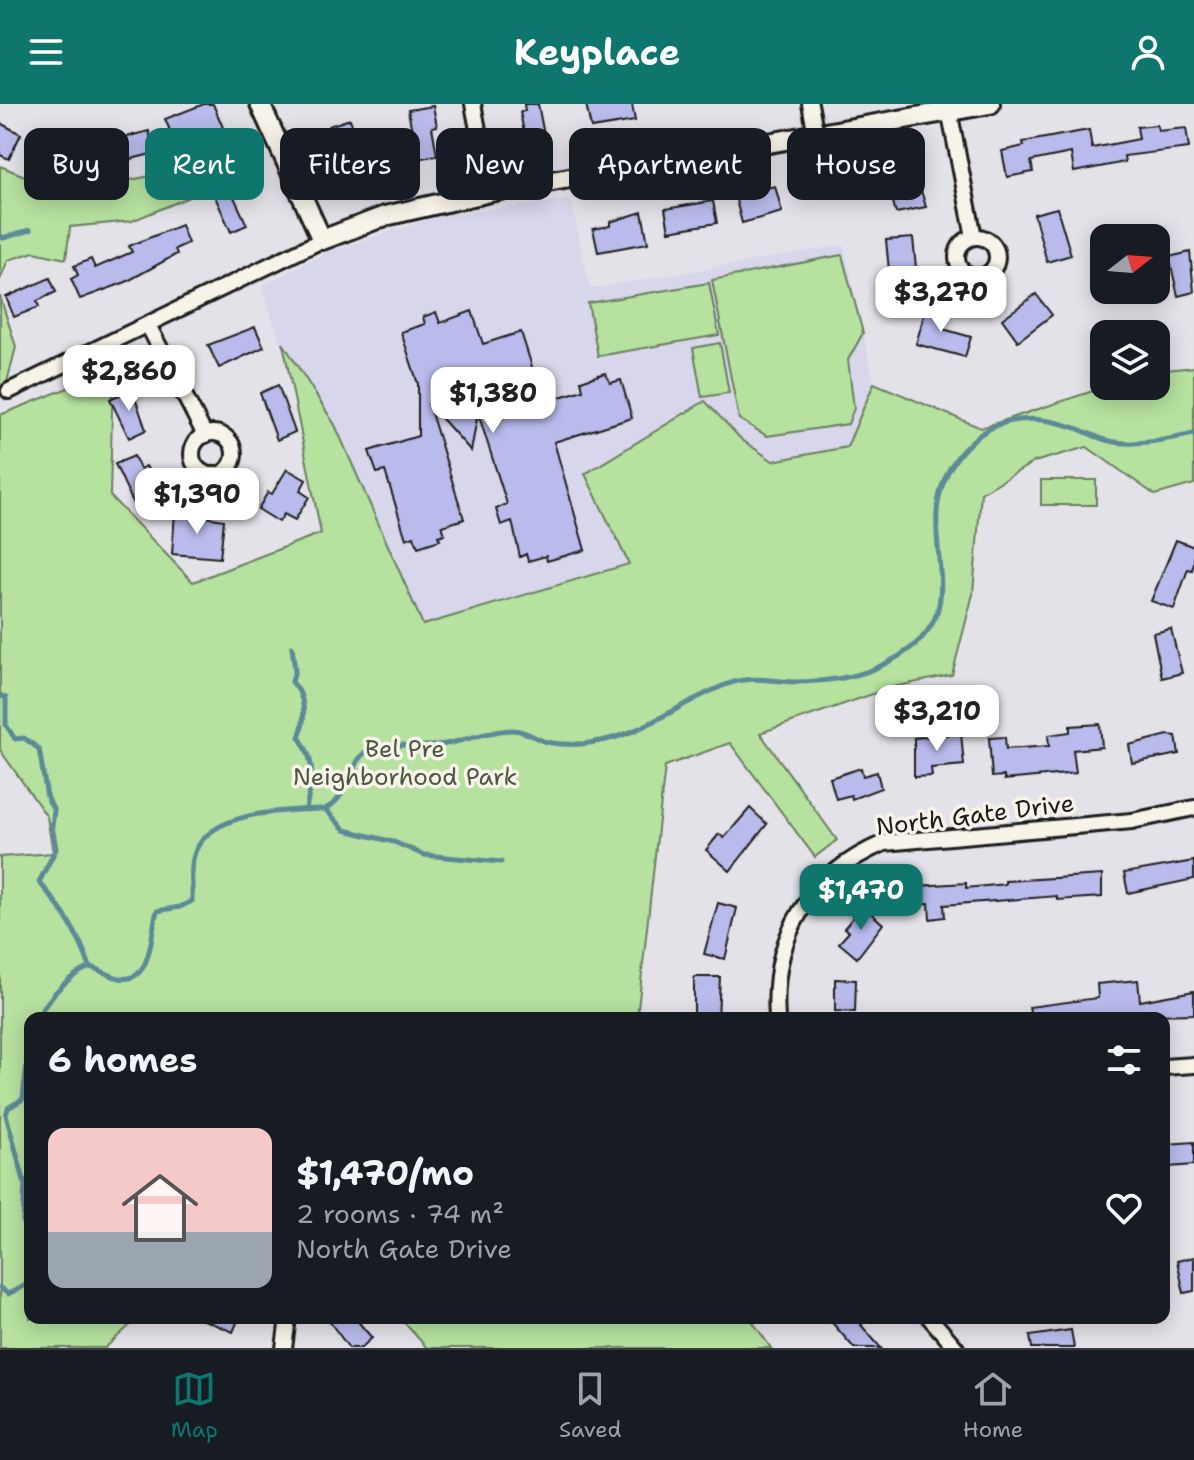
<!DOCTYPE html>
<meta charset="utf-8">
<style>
:root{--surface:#171b24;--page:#20242c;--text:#f1f3f6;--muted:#9ea1a6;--line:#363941;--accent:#0f766e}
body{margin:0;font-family:"Shantell Sans",sans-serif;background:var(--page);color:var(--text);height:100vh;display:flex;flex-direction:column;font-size:30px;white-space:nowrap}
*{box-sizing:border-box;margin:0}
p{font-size:26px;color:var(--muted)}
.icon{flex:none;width:44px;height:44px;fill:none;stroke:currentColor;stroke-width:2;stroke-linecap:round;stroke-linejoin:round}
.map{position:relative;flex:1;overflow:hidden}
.drawer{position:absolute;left:24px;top:908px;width:1146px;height:312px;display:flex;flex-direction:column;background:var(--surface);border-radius:16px;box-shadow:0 4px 20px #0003}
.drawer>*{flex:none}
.hud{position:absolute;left:24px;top:24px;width:1146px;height:72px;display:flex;gap:16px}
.needle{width:52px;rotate:73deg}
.fabs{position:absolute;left:1090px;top:120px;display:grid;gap:16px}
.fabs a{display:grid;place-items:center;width:80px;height:80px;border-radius:16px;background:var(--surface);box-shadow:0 4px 20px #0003;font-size:40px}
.price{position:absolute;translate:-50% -68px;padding:0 18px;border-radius:16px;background:#fff;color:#222;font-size:26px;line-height:52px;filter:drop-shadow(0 2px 4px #0008)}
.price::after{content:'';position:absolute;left:50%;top:48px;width:24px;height:18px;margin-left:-12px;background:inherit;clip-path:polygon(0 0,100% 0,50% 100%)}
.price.active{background:var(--accent);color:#fff}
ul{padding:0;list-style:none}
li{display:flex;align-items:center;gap:24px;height:200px;padding:0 24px}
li+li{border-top:2px solid var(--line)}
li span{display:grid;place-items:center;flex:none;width:224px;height:160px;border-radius:16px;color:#555}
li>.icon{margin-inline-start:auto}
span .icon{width:96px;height:96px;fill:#fffc;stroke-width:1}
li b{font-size:34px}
h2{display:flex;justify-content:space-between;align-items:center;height:96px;padding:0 24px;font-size:34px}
.tag{padding:0 28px;border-radius:16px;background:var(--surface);box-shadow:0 4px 20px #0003;font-size:28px;line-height:72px}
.tag.active{background:var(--accent);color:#fff}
header{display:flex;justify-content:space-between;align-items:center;height:104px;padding:0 24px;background:var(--accent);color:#fff;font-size:36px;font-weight:700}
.dock{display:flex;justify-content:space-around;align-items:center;height:112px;border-top:2px solid var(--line);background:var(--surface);font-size:22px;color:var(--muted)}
.dock a{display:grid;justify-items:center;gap:4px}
.dock .active{color:var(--accent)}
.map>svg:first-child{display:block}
.built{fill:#d7d6ea}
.green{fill:#b6e19f;stroke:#697e5e;stroke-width:2}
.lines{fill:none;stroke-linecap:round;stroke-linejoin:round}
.stream{stroke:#5c8a96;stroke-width:5}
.building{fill:#b9bbec;stroke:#1c1c1c;stroke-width:2}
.minor-casing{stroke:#1c1c1c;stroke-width:20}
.tertiary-casing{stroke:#1c1c1c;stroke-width:24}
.minor{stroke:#f7f3e8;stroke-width:14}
.tertiary{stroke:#f7f3e8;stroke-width:18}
.labels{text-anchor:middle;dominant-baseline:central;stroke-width:7;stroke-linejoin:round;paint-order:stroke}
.park-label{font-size:24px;fill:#4a5743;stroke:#f7f3e8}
.street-label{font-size:24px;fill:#1c1c1c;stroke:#f7f3e8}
</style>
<header><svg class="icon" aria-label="menu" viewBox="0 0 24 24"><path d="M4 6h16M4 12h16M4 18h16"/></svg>Keyplace<svg class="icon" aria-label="person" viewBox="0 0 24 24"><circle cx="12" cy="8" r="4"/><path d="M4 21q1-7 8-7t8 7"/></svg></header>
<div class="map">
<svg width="1194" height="1244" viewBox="0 0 1194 1244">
<rect width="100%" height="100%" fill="#e4e2e9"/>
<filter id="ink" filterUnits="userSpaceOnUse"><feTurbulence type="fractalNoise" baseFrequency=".0125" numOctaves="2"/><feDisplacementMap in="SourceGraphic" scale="16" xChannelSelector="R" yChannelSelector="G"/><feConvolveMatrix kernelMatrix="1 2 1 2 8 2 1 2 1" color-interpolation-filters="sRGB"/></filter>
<g filter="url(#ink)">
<path class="built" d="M571 95 590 185 844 141 874 279 871 340 674 542 326 549 342 432 262 182 327 148 436 113Z"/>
<g class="green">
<path d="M0 62 54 84 100 82 191 64 194 91 132 117 70 123 66 155 34 148 8 156 0 176Z"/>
<path d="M842 151 863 229 848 256 854 304 848 320 767 332 739 315 712 176Z"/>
<path d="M709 179 719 231 598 252 588 199Z"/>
<path d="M0 192 16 243 6 282 0 285Z"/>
<path d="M283 239 335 321 423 521 629 460 585 370 705 297 742 336 773 357 847 343 874 279 981 324 1108 282H1156V267L1194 263V380L1155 391 1087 343 1034 358 981 389 973 490 952 571 893 583 760 629 837 736 815 753 730 639 665 662 637 914H30V1214H138L105 1244H0V753L53 749 47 713 0 646V311L113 266 110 392 193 478 321 429Z"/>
<path d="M720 239 729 289 702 293 693 244Z"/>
<rect x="1041" y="376" width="55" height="25"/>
<path d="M400 1214H750L771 1244H427Z"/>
</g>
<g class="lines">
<g class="stream">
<path d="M0 131 3 134 30 126"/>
<path d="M292 543 295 566 292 578C306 591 306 616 299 633 318 660 311 675 306 706"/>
<path d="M0 591 6 594V621L15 635 24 634 39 645 47 693 54 707 52 722 56 745 39 778C62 804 80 833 90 863"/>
<path d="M325 705 345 726 394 738 424 751 501 758"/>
<path d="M37 914C50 892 66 873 90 863 100 865 110 873 120 874 153 880 151 825 157 807L180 803 192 797C193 779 189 764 195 748 212 706 288 706 325 705 352 692 349 655 370 645 388 637 411 643 430 642 458 641 485 626 513 626 526 626 535 635 547 638 561 641 581 641 595 638 644 631 683 596 728 580 750 571 771 577 793 578 821 578 851 575 876 564 999 511 897 433 958 352 989 312 1031 308 1076 324 1087 328 1098 335 1110 337 1135 343 1169 335 1194 330"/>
<path d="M30 930 23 995 8 1004 6 1011 25 1080 23 1119 30 1142"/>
<path d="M0 1184 8 1190 30 1179"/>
</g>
</g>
<g class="building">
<path d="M204 0H213L230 40 192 56 188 46 180 50 165 15Z"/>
<path d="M524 0H538L544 31 525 34 520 8 525 7Z"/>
<path d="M586 0H632L635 17 591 24Z"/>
<path d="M433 2 437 22 432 23 437 51 417 55 408 6Z"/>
<path d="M350 15 368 65 345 74 329 22Z"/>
<path d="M0 19 21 30 9 55 0 51Z"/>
<path d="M1157 21 1158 27 1186 24 1189 44 1124 52 1125 58 1074 68 1071 49 1031 57 1033 68 1007 73 1002 47 1024 42 1023 38 1089 26 1092 44 1139 35 1137 23Z"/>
<path d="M149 27 155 49 108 61 102 39Z"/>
<path d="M31 29 53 31 51 49 80 53 77 73 26 68Z"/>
<path d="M912 57 926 103 896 109 893 98 900 97 893 61Z"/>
<path d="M243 70 250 85 234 93 247 121 231 128 211 84Z"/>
<path d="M775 82 782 108 742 119 735 92Z"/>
<path d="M713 97 717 119 669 127 665 105Z"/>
<path d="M1057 104 1071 151 1047 158 1034 110Z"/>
<path d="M642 108 648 139 598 148 593 125 610 122V118Z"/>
<path d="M181 121 188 139 175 145 177 150 126 178 80 195 71 175 78 171 74 162 91 155 95 164 132 148 129 142Z"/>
<path d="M913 134 917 174 890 177 886 136Z"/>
<path d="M1190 148 1194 188 1178 192 1169 153Z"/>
<path d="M50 174 56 188 37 197 39 203 14 213 6 193Z"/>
<path d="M1036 190 1052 211 1018 237 1002 215Z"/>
<path d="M927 201 948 207 943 225 971 233 965 253 916 240Z"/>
<path d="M472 207 483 240 521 228 541 291 551 289 553 295 583 286 581 277 605 269 610 279 621 276 632 314 554 338 585 446 547 457 546 452 528 457 526 450 520 453 512 417 501 421 496 405 507 400 478 309 471 347 428 299 464 415 442 422 445 430 438 432 440 436 418 443 414 432 406 435 385 367 377 369 369 347 418 332V280L401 228 425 220 423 213 436 208 440 219Z"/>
<path d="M255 223 264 243 219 264 208 241Z"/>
<path d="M278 281 295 328 277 336 260 289Z"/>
<path d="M132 285 146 326 129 334 110 295Z"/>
<path d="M134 352 140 365 146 362 164 392 136 405 115 360Z"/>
<path d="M287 365 306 376 300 387 309 393 295 416 284 410 279 418 258 405 268 388 272 390Z"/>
<path d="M175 408 224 416 220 454 172 450Z"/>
<path d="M1176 436 1194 443V459L1192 466 1188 465 1174 505 1151 497Z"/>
<path d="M1171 525 1182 569 1162 574 1153 529Z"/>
<path d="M1100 620 1102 643 1073 646 1076 669 1004 676V672L992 673 989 634 1005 633 1006 645 1049 642 1048 631 1070 628V622Z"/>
<path d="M961 629 964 661 931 664 932 672 914 673V634Z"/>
<path d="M1168 631 1176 632 1179 650 1132 659 1129 641Z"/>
<path d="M861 664 863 672 877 668 881 684 852 695 851 691 836 695 830 674Z"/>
<path d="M750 704 767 720 730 767 706 746 719 730 724 734Z"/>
<path d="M1194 757V775L1128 789 1124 769Z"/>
<path d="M1102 771V793L1057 796V792L944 801 945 813 930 815 929 799 919 800 917 782 966 779V784L1005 780V777Z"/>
<path d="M718 799 737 804 725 855 704 850Z"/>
<path d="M863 802 883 820 857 854 839 839 849 828 844 824Z"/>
<path d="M694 873H720L718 914H694Z"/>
<path d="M835 875 856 876 855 908 835 907Z"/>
<path d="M1138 876 1140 897 1194 887V910L1031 914 1029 903 1098 894 1097 880Z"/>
<path d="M1194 1038V1061L1169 1063 1167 1040Z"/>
<path d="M1194 1153V1187L1184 1189 1177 1157Z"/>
<path d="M199 1214H239L233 1228Z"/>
<path d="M327 1214H355L372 1234 361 1244H349Z"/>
<path d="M828 1214H869L861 1221 881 1244H854Z"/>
<path d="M1071 1226 1074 1244H1032L1030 1232Z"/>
</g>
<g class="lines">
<g class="minor-casing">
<g id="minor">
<path d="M473 0 490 88"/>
<path d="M810 0 816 31"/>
<path d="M949 6 974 133"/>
<circle cx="977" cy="153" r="20"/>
<path d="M148 221 205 331"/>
<path d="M9 287 322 136"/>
<circle cx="213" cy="350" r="21"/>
<path d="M777 914C771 832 810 770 884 739L1132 717 1194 704"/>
<path d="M1164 963 1194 961"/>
<path d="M930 1214 956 1244"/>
<path d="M284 1244 288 1214"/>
</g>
</g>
<g class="tertiary-casing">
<path id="tertiary" d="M260 0 322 136 385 112 490 88 990 0"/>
</g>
<use href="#minor" class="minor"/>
<use href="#tertiary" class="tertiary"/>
</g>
</g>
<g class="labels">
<g class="park-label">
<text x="405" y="645">Bel Pre<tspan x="405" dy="28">Neighborhood Park</tspan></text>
</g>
<g class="street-label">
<text transform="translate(975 711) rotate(-7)">North Gate Drive</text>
</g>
</g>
</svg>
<div class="fabs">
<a><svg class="needle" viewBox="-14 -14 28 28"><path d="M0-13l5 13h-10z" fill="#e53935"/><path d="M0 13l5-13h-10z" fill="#9ea1a6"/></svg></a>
<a><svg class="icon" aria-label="layers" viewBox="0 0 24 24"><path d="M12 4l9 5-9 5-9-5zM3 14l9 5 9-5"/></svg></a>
</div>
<b class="price" style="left:941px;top:230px">$3,270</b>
<b class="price" style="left:129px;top:309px">$2,860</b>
<b class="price" style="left:493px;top:331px">$1,380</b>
<b class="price" style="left:197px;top:432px">$1,390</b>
<b class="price" style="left:937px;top:649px">$3,210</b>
<b class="price active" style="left:861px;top:828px">$1,470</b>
<div class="hud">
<a class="tag">Buy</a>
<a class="tag active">Rent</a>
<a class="tag">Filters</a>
<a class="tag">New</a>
<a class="tag">Apartment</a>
<a class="tag">House</a>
</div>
<section class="drawer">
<h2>6 homes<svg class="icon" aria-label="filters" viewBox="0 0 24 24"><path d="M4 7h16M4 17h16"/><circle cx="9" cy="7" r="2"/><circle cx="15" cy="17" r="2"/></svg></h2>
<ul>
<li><span style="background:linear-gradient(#f6c9c9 65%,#9aa5b1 0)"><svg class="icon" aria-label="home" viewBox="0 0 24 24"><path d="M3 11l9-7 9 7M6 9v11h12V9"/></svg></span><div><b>$1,470/mo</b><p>2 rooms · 74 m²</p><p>North Gate Drive</p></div><svg class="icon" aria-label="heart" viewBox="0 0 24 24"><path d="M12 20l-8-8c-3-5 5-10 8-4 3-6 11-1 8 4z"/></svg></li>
</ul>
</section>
</div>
<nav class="dock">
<a class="active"><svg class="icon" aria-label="map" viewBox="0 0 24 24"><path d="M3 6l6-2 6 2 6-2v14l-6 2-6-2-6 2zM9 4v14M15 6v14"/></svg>Map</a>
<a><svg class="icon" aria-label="saved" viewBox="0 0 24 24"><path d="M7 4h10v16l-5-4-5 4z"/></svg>Saved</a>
<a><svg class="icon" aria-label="home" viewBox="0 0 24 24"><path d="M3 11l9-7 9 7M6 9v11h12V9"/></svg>Home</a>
</nav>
